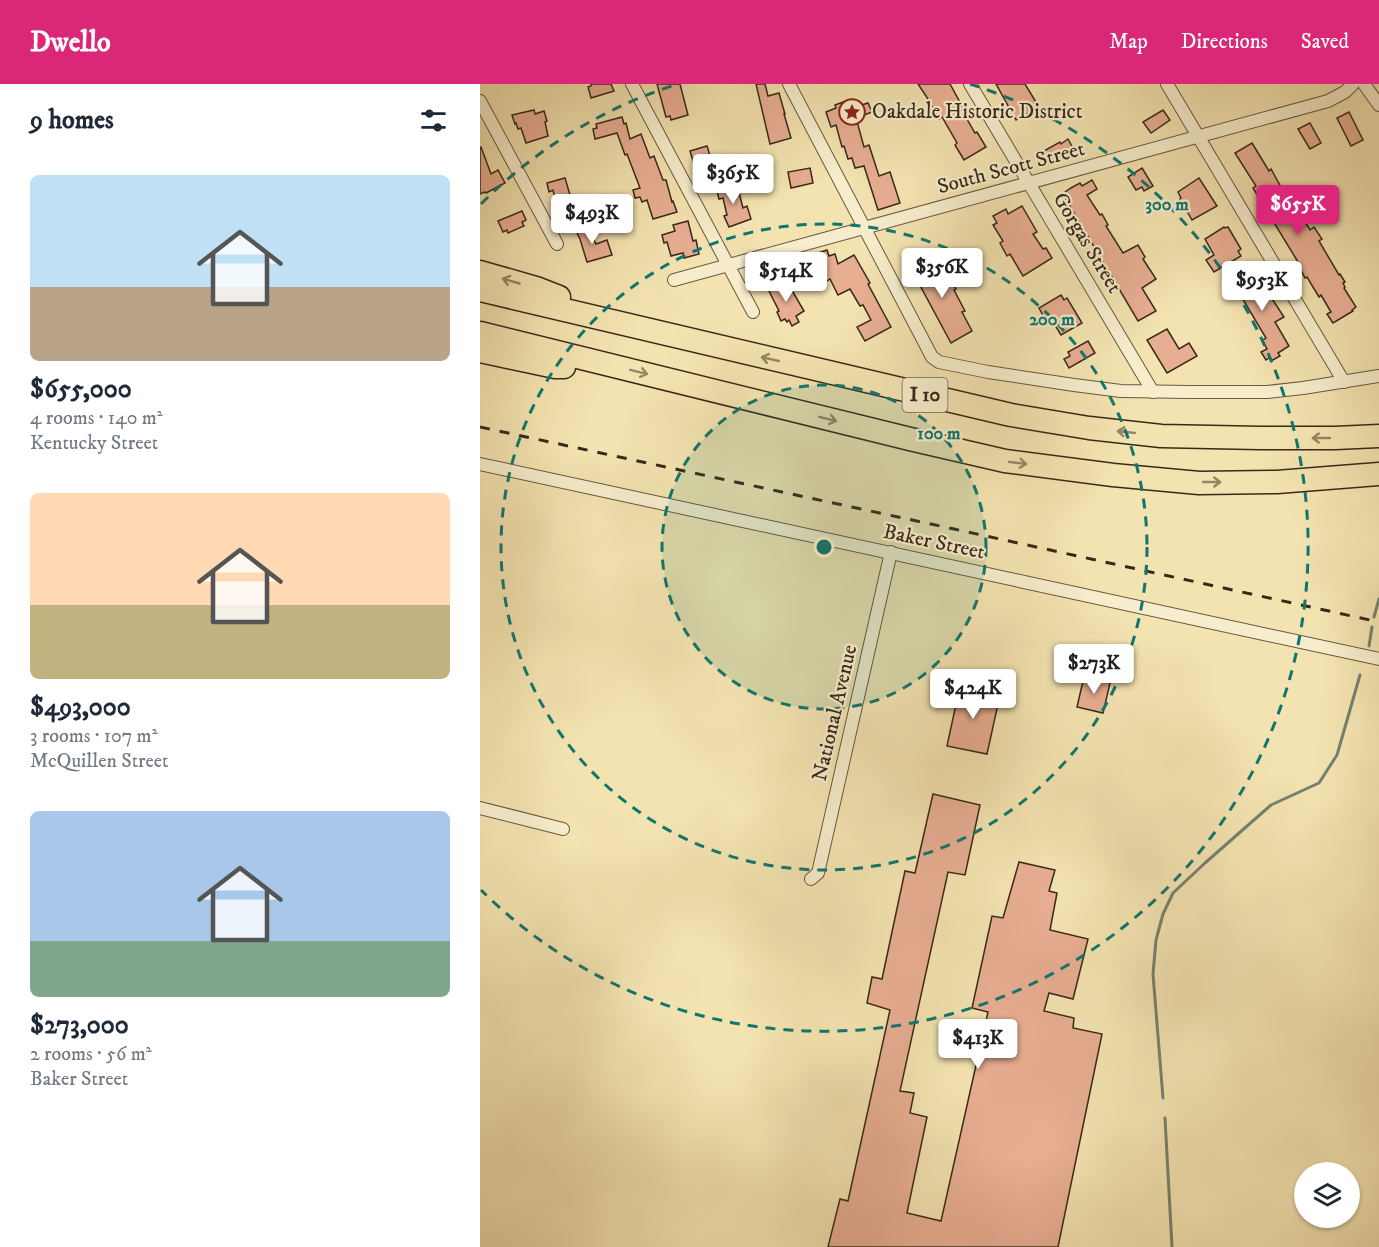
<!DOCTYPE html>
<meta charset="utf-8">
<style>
:root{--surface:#fff;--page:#f6f6f7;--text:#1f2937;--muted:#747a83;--accent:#db2777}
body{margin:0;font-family:"IM FELL DW Pica",serif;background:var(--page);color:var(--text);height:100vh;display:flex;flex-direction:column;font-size:22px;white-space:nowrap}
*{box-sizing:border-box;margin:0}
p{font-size:20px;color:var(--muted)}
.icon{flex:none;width:33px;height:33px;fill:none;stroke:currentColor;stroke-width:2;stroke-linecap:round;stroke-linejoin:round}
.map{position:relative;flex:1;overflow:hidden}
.side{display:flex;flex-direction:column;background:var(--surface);width:480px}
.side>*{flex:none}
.controls{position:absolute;left:814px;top:1078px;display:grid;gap:12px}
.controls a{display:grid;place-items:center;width:66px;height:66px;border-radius:50%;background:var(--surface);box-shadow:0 2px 4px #0004;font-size:30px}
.price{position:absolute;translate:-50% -51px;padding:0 14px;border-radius:6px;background:#fff;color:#222;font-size:20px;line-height:39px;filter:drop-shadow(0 2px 3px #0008)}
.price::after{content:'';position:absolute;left:50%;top:36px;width:18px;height:14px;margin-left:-9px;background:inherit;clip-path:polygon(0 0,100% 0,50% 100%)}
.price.current{background:var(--accent);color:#fff}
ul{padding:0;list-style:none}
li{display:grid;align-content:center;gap:12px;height:318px;padding:0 30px}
li span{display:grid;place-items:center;height:186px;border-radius:9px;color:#555}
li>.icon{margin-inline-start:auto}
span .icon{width:108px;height:108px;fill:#fffc;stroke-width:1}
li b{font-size:26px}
h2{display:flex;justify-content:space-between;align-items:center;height:72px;padding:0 30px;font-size:26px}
header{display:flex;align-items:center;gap:36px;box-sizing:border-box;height:84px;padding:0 30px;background:var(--accent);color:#fff}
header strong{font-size:28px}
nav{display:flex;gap:33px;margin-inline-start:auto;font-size:21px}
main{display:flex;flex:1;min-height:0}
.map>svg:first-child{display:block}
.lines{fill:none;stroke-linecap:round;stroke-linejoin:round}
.stream{stroke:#74826f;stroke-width:3}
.building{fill:#e8ae92;stroke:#372919;stroke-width:1.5}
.minor-casing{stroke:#66583f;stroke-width:14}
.motorway-casing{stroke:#372919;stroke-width:25}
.minor{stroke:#f7edcc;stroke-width:12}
.motorway{stroke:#f3e3b0;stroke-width:22}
.rail{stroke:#372919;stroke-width:3;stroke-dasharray:10 10;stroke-linecap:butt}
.oneway{stroke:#958664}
.ring{fill:none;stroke:#0f766e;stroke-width:3;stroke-dasharray:10 8}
.labels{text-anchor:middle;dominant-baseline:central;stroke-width:4.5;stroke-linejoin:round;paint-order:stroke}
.shield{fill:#f7edcc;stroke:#71644f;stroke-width:1.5}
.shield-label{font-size:20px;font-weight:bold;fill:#372919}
.poi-label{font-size:21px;fill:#372919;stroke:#f7edcc;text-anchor:start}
.street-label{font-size:21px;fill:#372919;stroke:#f7edcc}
.centre{fill:#0f766e;stroke:#f7edcc;stroke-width:3}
.ring-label{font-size:18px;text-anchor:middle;font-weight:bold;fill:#0f766e;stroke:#f7edcc;stroke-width:4.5;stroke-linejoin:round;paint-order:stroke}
</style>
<header>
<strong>Dwello</strong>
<nav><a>Map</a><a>Directions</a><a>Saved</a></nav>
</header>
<main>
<section class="side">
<h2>9 homes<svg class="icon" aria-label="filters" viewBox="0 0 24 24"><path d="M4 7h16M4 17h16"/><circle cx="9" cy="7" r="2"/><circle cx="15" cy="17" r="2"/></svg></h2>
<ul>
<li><span style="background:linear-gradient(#bfe0f5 60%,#b9a48a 0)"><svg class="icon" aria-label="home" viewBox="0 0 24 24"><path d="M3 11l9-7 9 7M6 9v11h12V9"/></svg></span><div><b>$655,000</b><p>4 rooms · 140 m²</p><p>Kentucky Street</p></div></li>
<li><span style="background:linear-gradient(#ffd9b3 60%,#c2b280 0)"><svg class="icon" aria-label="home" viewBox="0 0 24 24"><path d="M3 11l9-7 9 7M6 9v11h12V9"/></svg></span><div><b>$493,000</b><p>3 rooms · 107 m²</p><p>McQuillen Street</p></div></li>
<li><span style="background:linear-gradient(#a9c7e8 70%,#7fa58c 0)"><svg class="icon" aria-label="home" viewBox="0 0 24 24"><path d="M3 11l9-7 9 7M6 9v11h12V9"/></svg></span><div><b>$273,000</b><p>2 rooms · 56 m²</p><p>Baker Street</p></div></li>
</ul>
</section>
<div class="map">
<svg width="899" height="1163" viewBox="0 0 899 1163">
<rect width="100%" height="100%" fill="#f3e3b0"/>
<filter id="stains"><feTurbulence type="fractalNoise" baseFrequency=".00333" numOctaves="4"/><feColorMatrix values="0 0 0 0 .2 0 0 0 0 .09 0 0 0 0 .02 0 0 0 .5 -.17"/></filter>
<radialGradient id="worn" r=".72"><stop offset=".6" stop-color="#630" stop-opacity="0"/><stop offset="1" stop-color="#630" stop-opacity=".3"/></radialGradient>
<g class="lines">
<g class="stream">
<path d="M894 533 899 515"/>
<path d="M889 562 892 543"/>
<path d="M683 1014 673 890 676 856 683 830 693 809 725 779 791 721 839 699 857 671 880 591"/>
<path d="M685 1034 692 1163"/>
</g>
</g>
<g class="building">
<path d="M111 0H131L134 7 111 14 108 3 111 2Z"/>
<path d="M177 0H200L208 31 191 36 190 32 186 33Z"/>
<path d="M276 0H285L288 12 299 9 305 30H304L311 54 290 60Z"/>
<path d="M438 0H470L482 22 480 23 495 49 497 48 506 63 484 76 475 61 477 59 462 33 459 35 446 12Z"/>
<path d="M516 0H545L559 23 536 36Z"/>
<path d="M366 17 369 25 388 19 392 28 376 34 384 63 389 61 399 92 410 88 420 119 398 126 384 82 375 84 372 74 368 75 364 62 362 63 356 41 351 43 346 28 356 24 355 21Z"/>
<path d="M54 26 55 30 64 27 67 37 65 38 68 52 46 59 41 44 38 45 36 39 35 40 32 31Z"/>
<path d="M683 26 690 36 671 49 663 38Z"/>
<path d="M869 28 883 56 871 62 857 34Z"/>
<path d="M142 33 144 40 146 39 150 55 161 50 170 74 174 72 183 96H186L192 118 193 117 197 128 173 135 167 116 162 118 160 113 155 114 153 106 160 104 147 70 145 71 137 49 115 55 113 45 117 44 116 40Z"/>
<path d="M830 39 841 59 830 65 818 45Z"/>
<path d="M588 55 594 66 569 80 562 68 580 58 581 60Z"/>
<path d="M772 59 789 87 791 85 813 125 816 123 830 146 834 143 842 155 839 157 859 191 860 190 865 198 863 199 865 203 864 204 876 223 872 226 873 227 853 239 847 230 851 228 841 211 839 213 827 193 825 194 817 178H818L773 104 776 102 755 69Z"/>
<path d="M227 62 231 75 214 80 210 67Z"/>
<path d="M1 63 11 90 18 86 25 99 6 109 5 108 0 110V64Z"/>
<path d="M330 84 333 99 311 104 308 88Z"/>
<path d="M662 84 673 102 664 107 662 103 656 106 648 93Z"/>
<path d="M85 94 90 111 75 115 73 106 69 108 67 99Z"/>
<path d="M719 94 737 122 712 136 700 115 701 114 698 108Z"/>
<path d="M612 96 617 105 607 111 620 131 622 130 628 141 626 142 643 169 658 161 665 173 663 175 676 195 662 204 676 227 658 237 584 112 586 110 585 108 591 104 600 99 602 102Z"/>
<path d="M256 97 263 124 267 122 271 135 249 143 244 132 247 131 243 114 239 115 237 107 242 105 241 101Z"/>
<path d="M542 122 557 148 553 150 563 165 566 164 572 174 543 192 530 170 527 172 520 159 523 157 513 141 517 139 513 132 526 125 528 130Z"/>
<path d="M42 127 46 136 42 138 44 142 28 149 27 146 23 148 18 137Z"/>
<path d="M208 137 213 157 216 156 219 170 204 174 203 169 191 172 187 158 184 159 182 151 195 147 193 141Z"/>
<path d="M105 139 116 160 127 156 132 171 107 178 100 155 95 145Z"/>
<path d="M744 143 745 144 748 143 761 165 758 167 761 172 734 188 726 176 734 171 725 155Z"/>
<path d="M347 166 349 172 355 170 358 180 374 171 390 199 388 200 411 243 385 257 377 243 391 236 383 221 380 222 370 205 358 211 350 195 347 197 340 185 338 186 332 171Z"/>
<path d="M448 171 461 195 469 191 476 205 474 206 485 227 482 228 492 247 471 259 429 181Z"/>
<path d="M772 184 804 233 795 238 809 262 798 269 800 272 791 277 789 274 786 276 781 268 787 265 783 258V256L786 254 752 197Z"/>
<path d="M301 198 302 201 304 200 306 205 310 203 324 227 316 232 319 238 312 242 309 236 307 238 305 235 301 237 297 228 299 227 288 205Z"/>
<path d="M581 211 584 216 587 214 602 239 581 251 570 233 565 235 559 224Z"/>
<path d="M687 245 699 265 709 259 717 272 687 289 667 256Z"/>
<path d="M608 257 615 269 589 284 584 275 590 272 588 268Z"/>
<path d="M604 593 630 599 623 629 597 623Z"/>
<path d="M480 602 520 611 507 670 467 662Z"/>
<path d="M453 710 500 721 485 791 468 788 420 1007 434 1009 430 1029 447 1033 427 1129 461 1137 508 928 492 924 512 832 523 834 539 778 575 786 569 807 577 809 570 846 608 855 593 915 569 909 564 927 594 934 593 944 622 950 578 1163H348L360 1115 368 1117 410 926 387 919 392 893 402 895 425 787 435 789Z"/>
</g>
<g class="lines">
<g class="minor-casing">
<g id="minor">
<path d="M152 0 273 228"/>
<path d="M309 0 452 273 459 278 508 288 594 301 641 307 709 308H787L823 304 899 292"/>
<path d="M490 0 673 308"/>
<path d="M687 0 864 298"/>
<path d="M884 0 899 21"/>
<path d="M0 17 77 160"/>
<path d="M194 196 848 17 865 8 873 0"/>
<path d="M0 380 899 575"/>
<path d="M0 724 83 745"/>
<path d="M331 795 338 789 411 468"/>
</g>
</g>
<g class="motorway-casing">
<g id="motorway">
<path d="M0 188 56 204 79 213"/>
<path d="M0 206 531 331 609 344 681 352 780 354H855L899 352"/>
<path d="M0 249 430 355 525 377 633 391 719 399 797 398 899 390"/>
<path d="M0 267 75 283H84"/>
</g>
</g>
<use href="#minor" class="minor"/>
<use href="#motorway" class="motorway"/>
<path class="rail" d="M0 343 474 445 899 538"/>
</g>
<defs><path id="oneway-shaft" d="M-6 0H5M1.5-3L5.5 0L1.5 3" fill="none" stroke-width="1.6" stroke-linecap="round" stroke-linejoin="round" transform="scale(1.5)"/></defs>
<g class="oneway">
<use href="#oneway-shaft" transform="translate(31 197) rotate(-164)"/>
<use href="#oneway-shaft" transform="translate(290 275) rotate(-167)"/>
<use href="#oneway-shaft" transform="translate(159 288) rotate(14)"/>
<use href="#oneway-shaft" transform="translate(348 335) rotate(14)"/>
<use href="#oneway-shaft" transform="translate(646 348) rotate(-174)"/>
<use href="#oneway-shaft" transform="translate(841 354) rotate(180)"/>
<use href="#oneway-shaft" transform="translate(538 379) rotate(7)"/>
<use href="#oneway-shaft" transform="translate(732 398)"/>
</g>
<circle cx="344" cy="463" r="162" fill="#0f766e" fill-opacity=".12"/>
<g class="ring">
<circle cx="344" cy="463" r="162"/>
<circle cx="344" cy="463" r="323"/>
<path d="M1 120A485 485 0 0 1 198 0M490 0A485 485 0 1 1 1 806"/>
</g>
<defs>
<g id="sight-ring" transform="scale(1.35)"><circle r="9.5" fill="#f7edcc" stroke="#8f2418" stroke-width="1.5"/><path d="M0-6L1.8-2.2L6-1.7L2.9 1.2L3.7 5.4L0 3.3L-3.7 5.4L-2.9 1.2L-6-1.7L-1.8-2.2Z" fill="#8f2418"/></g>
</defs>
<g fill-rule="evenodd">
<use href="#sight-ring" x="372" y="28"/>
</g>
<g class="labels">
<rect class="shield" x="422.5" y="294" width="45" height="34" rx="4.5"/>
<g class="shield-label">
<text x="445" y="311">I 10</text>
</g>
<g class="poi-label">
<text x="392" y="28">Oakdale Historic District</text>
</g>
<g class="street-label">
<text transform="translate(531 84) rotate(-15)">South Scott Street</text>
<text transform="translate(607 159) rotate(59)">Gorgas Street</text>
<text transform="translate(454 458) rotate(12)">Baker Street</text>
<text transform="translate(355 629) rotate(-77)">National Avenue</text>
</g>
</g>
<circle cx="344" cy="463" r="9" class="centre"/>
<g class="ring-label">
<text x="687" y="126">300 m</text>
<text x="572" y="241">200 m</text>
<text x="459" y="355">100 m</text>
</g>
<rect width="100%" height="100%" filter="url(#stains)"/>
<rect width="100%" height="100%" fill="url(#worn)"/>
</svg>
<div class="controls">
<a><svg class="icon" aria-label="layers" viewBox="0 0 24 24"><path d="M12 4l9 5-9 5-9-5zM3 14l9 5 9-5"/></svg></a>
</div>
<b class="price" style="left:253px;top:121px">$365K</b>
<b class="price current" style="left:818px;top:152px">$655K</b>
<b class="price" style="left:112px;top:161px">$493K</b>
<b class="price" style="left:462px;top:215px">$356K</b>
<b class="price" style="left:306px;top:219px">$514K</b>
<b class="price" style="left:782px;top:228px">$953K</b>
<b class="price" style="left:614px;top:611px">$273K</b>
<b class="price" style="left:493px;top:636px">$424K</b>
<b class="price" style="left:498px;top:986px">$413K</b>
</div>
</main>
